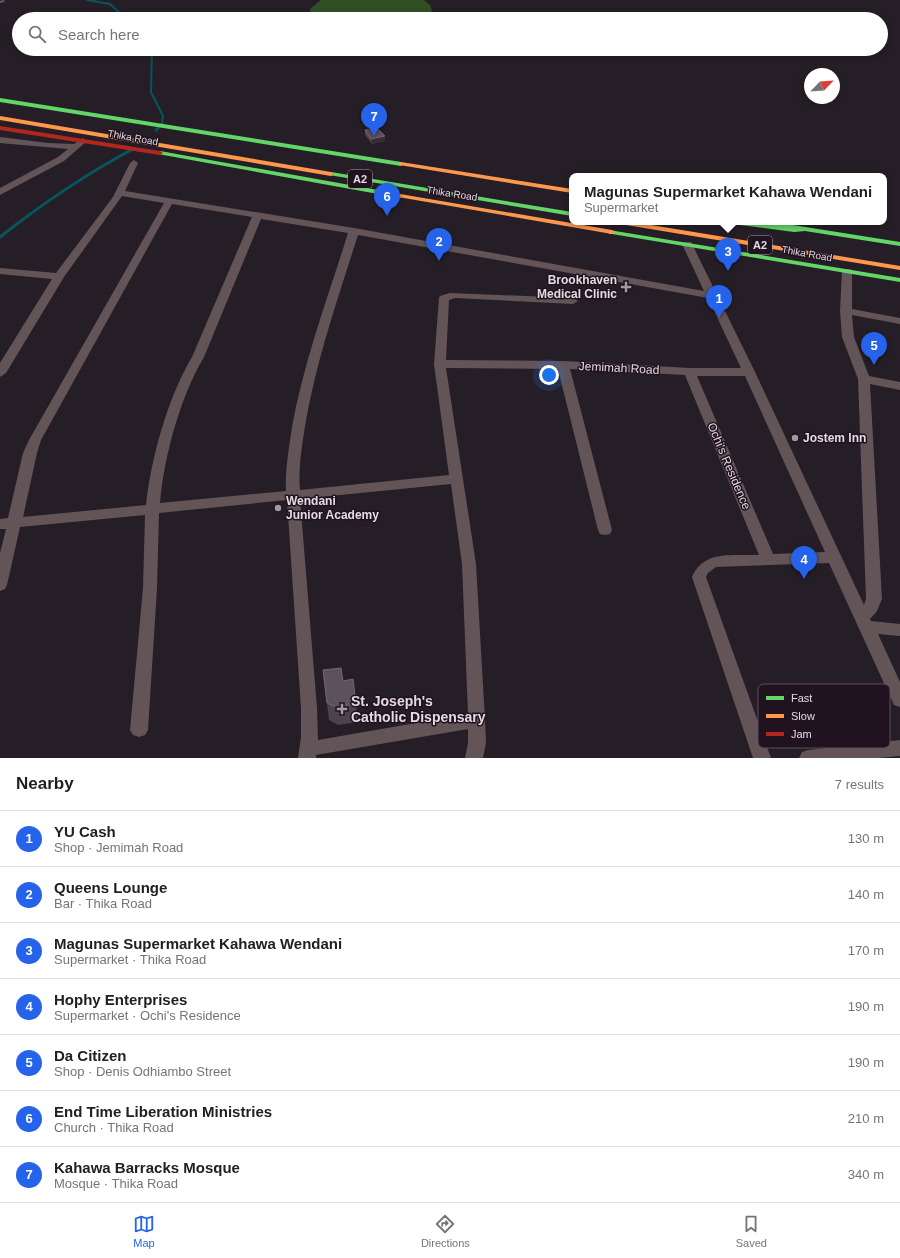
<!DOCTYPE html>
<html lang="en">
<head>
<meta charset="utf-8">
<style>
  body { margin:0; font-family:Arial,sans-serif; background:#f6f6f6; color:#202124 }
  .compass { position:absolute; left:804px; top:68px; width:36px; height:36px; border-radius:50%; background:#fff; box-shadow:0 2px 6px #0003; rotate:65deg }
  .you { position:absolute; left:549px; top:375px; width:14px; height:14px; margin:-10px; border:3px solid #fff; border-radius:50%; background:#1a73e8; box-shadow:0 0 0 6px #1a73e833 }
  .badge { display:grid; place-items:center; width:26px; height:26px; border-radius:50%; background:#2563eb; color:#fff; font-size:13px; font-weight:700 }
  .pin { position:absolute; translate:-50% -33px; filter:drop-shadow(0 1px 2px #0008) }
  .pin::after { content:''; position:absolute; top:21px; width:14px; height:12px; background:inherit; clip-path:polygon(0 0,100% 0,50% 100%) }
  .popup { position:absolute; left:569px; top:173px; width:318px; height:52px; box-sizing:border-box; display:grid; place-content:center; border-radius:8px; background:#fff; filter:drop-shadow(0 1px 3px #0005); font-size:13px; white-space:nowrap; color:#757577 }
  .popup b { font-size:15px; color:#202124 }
  .popup::after { content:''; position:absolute; left:50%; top:100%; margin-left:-8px; border:8px solid transparent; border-top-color:#fff }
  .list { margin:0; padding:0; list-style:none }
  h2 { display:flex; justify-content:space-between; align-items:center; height:52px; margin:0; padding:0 16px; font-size:17px }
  h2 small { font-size:13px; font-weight:400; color:#757577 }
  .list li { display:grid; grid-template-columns:26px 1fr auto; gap:12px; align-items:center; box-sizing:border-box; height:56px; padding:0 16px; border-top:1px solid #e0e0e0 }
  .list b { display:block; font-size:15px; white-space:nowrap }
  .list p { margin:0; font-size:13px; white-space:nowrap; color:#757577 }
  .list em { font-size:13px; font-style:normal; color:#757577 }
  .icon { flex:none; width:22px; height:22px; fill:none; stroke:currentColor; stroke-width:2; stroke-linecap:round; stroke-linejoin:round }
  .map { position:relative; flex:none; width:900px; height:758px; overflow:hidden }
  .search { position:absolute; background:#fff; box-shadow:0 2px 6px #0003; left:12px; right:12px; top:12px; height:44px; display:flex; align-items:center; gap:10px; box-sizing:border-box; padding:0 14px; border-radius:22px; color:#757577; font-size:15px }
  .sheet { height:444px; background:#fff }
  nav { display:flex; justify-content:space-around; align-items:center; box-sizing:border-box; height:56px; border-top:1px solid #e0e0e0; background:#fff; font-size:11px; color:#757577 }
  nav a { display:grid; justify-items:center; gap:2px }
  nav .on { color:#2563eb }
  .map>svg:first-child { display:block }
  .forest { fill:#304f24 }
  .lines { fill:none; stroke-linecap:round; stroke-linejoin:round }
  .stream-far1 { stroke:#07555d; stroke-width:2 }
  .stream { stroke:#07555d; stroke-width:3 }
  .street { fill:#635458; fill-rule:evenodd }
  .fast { fill:#63d668; fill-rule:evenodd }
  .slow { fill:#ff974d; fill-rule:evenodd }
  .jam { fill:#b3261e; fill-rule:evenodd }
  .rail { stroke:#675e62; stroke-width:2; stroke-dasharray:4.5 4.5; stroke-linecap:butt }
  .wall { fill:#4c414c }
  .shaded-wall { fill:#362c36 }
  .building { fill:#5d515d; stroke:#726672 }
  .poi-dot { fill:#a298a1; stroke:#20121f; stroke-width:1.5 }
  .labels { text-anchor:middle; stroke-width:3; stroke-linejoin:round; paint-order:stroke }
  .far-street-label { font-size:10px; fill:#e4dae3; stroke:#20121f }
  .shield { fill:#20121f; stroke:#a99ea8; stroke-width:1 }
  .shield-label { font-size:11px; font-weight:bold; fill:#e4dae3 }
  .poi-label { font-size:12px; font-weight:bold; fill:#e4dae3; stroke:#20121f; text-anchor:start }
  .street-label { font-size:12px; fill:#e4dae3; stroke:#20121f }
  .near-poi-label { font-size:14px; font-weight:bold; fill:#e4dae3; stroke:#20121f; text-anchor:start }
  .key { fill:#20121f; stroke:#5b4e5a; stroke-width:1 }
  .key-label { font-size:11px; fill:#e4dae3 }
</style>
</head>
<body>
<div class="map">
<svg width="900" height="758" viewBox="0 0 900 758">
  <rect width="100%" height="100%" fill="#261e26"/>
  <polygon class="forest" points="321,0 424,0 430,5 432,11 426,19 313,19 310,14 310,9"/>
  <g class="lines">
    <g class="stream-far1">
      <polyline points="87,0 110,4 126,19"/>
      <polyline points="152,49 151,92 163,116 162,125 159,127"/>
    </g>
    <g class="stream">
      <polyline points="156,130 160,126"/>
      <path d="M0,237c42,-33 86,-63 133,-88"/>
    </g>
    <g class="street">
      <polygon points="0,137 48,143 74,144 83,138 87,141 64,161 0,195 0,188 58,157 68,149 0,143"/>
      <path d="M134,160l4,3 -13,28 229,37 350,63 -22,-47 1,-2h8l64,130 109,233 2,-6 -8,-220 -16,-42 -2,-26 2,-40 1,-2h8l1,2v38l48,9v6l-48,-9 2,22 15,39 31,6v8l-30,-6 12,215 -5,12 -7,8 1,2 29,3v12l-22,-2 22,48v25l-6,-2 -65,-142 -113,4 -8,6 -2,4 65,181h-18l-61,-181c12,-28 41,-21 67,-22l-74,-180 -115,-6 42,161 -2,4 -5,1 -5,-1 -2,-4 -40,-161 -112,-1 30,196 9,156 1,23 -3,15h-18l3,-15v-14l-152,26v3h-18l3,-21v-29l-14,-208 -128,13 -2,75 -9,142 -3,5 -6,2 -6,-2 -3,-5 13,-142 2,-73 -125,12 -13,58 -2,4 -5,2v-38l6,-24h-6v-10l8,-1 15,-65 6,-13 135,-237 -42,-7 -58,81 -58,96 -6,4v-14l52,-84 -52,-5v-6l56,5 57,-76 17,-34zM172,204l80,13 -60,140c-24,40 -41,101 -46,148l-123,12 14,-64 4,-13zM261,219l87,14c-20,64 -44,128 -56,194 -3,21 -7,43 -6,64l-126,12c4,-46 20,-106 44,-146zM358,235l350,63 33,70h-51l-127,-7 -117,-1 3,-60 6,-2 118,6 5,-3 -5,-3 -123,-5 -10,3 -1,2 -5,66 15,111 -149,15c-2,-22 2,-43 5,-64 11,-65 33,-128 53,-191zM697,376h48l80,176 -52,2zM451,484l11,80 6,150 -150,26 -1,-32 -17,-209z"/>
      <polygon points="900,740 900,756 879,758 799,758 802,752 808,750"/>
    </g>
    <g class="fast">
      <polygon points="0,98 401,162 404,164 401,166 0,102"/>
      <polygon points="160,151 400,194 404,196 400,198 158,154 158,152"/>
      <polygon points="331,172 572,212 572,216 329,175 328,174"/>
      <polygon points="689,222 774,222 900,242 900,246 805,231 794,232 740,225 693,224"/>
      <polygon points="609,230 900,278 900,282 612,234 609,234"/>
    </g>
    <g class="slow">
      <polygon points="0,116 331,172 334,174 331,176 0,120"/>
      <polygon points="401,162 572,189 572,193 399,165 399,163"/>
      <polygon points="400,194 612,230 616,232 612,234 398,197 396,196"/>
      <polygon points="616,222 633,222 900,266 900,270 620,224"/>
    </g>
    <polygon class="jam" points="0,126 160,151 163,153 160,155 0,130"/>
    <polyline class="rail" points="0,2 7,0"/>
  </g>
  <g class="wall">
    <polygon points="365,130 385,141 372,144 365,135"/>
    <polygon points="323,670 343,681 356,704 358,722 338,725 329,720"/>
  </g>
  <polygon class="shaded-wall" points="385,136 385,141 372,144 371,139"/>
  <g class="building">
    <polygon points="377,128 385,136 371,139 365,130"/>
    <polygon points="341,668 343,681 353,679 356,704 336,707 327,703 323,670"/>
  </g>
  <g class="poi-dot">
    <path d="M624 281h4v4h4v4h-4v4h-4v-4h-4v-4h4z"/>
    <circle cx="795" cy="438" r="4"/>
    <circle cx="278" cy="508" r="4"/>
    <path d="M340 703h4v4h4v4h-4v4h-4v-4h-4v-4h4z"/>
  </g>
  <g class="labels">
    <g class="far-street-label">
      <text transform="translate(133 137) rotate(10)" y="4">Thika Road</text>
      <text transform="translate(452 193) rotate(9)" y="4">Thika Road</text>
      <text transform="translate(807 253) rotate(10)" y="4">Thika Road</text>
    </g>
    <g class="shield">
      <rect x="348" y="170" width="24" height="18" rx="3"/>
      <rect x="748" y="236" width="24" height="18" rx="3"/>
    </g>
    <g class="shield-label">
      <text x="360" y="183">A2</text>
      <text x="760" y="249">A2</text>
    </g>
    <g class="poi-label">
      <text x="617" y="284" text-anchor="end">Brookhaven<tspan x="617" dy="14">Medical Clinic</tspan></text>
      <text x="803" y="442">Jostem Inn</text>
      <text x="286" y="505">Wendani<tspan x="286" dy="14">Junior Academy</tspan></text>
    </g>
    <g class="street-label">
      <text transform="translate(619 368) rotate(3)" y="4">Jemimah Road</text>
      <text transform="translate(729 466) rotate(67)" y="4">Ochi's Residence</text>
    </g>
    <g class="near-poi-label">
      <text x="351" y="706">St. Joseph's<tspan x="351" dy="16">Catholic Dispensary</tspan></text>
    </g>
  </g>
  <rect x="758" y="684" width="132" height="64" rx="6" class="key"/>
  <rect x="766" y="696" width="18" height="4" fill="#63d668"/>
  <rect x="766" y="714" width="18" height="4" fill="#ff974d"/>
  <rect x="766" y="732" width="18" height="4" fill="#b3261e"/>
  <g class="key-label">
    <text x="791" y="702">Fast</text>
    <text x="791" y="720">Slow</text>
    <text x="791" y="738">Jam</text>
  </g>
</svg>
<svg class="compass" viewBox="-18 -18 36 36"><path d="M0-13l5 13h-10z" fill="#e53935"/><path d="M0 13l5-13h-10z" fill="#757577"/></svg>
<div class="you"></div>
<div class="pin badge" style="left:719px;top:318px">1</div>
<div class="pin badge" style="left:439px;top:261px">2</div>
<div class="pin badge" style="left:728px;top:271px">3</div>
<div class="popup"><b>Magunas Supermarket Kahawa Wendani</b>Supermarket</div>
<div class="pin badge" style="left:804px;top:579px">4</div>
<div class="pin badge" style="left:874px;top:365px">5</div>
<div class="pin badge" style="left:387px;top:216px">6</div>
<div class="pin badge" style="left:374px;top:136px">7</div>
<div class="search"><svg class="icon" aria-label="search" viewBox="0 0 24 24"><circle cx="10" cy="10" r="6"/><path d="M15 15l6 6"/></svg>Search here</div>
</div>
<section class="sheet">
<h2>Nearby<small>7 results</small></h2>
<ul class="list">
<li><span class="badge">1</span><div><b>YU Cash</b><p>Shop · Jemimah Road</p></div><em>130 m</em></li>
<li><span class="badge">2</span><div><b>Queens Lounge</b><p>Bar · Thika Road</p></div><em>140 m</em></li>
<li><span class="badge">3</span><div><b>Magunas Supermarket Kahawa Wendani</b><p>Supermarket · Thika Road</p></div><em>170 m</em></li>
<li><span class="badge">4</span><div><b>Hophy Enterprises</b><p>Supermarket · Ochi's Residence</p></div><em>190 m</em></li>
<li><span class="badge">5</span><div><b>Da Citizen</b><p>Shop · Denis Odhiambo Street</p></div><em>190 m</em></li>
<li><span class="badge">6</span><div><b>End Time Liberation Ministries</b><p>Church · Thika Road</p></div><em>210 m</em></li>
<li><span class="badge">7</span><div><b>Kahawa Barracks Mosque</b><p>Mosque · Thika Road</p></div><em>340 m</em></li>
</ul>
</section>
<nav>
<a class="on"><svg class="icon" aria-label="map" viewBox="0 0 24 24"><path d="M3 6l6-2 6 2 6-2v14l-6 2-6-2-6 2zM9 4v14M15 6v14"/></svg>Map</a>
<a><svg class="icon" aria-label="directions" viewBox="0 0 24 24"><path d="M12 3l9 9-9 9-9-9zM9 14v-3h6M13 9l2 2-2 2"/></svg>Directions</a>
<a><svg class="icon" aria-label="saved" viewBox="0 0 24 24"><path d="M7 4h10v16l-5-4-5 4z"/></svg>Saved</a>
</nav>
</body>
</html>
